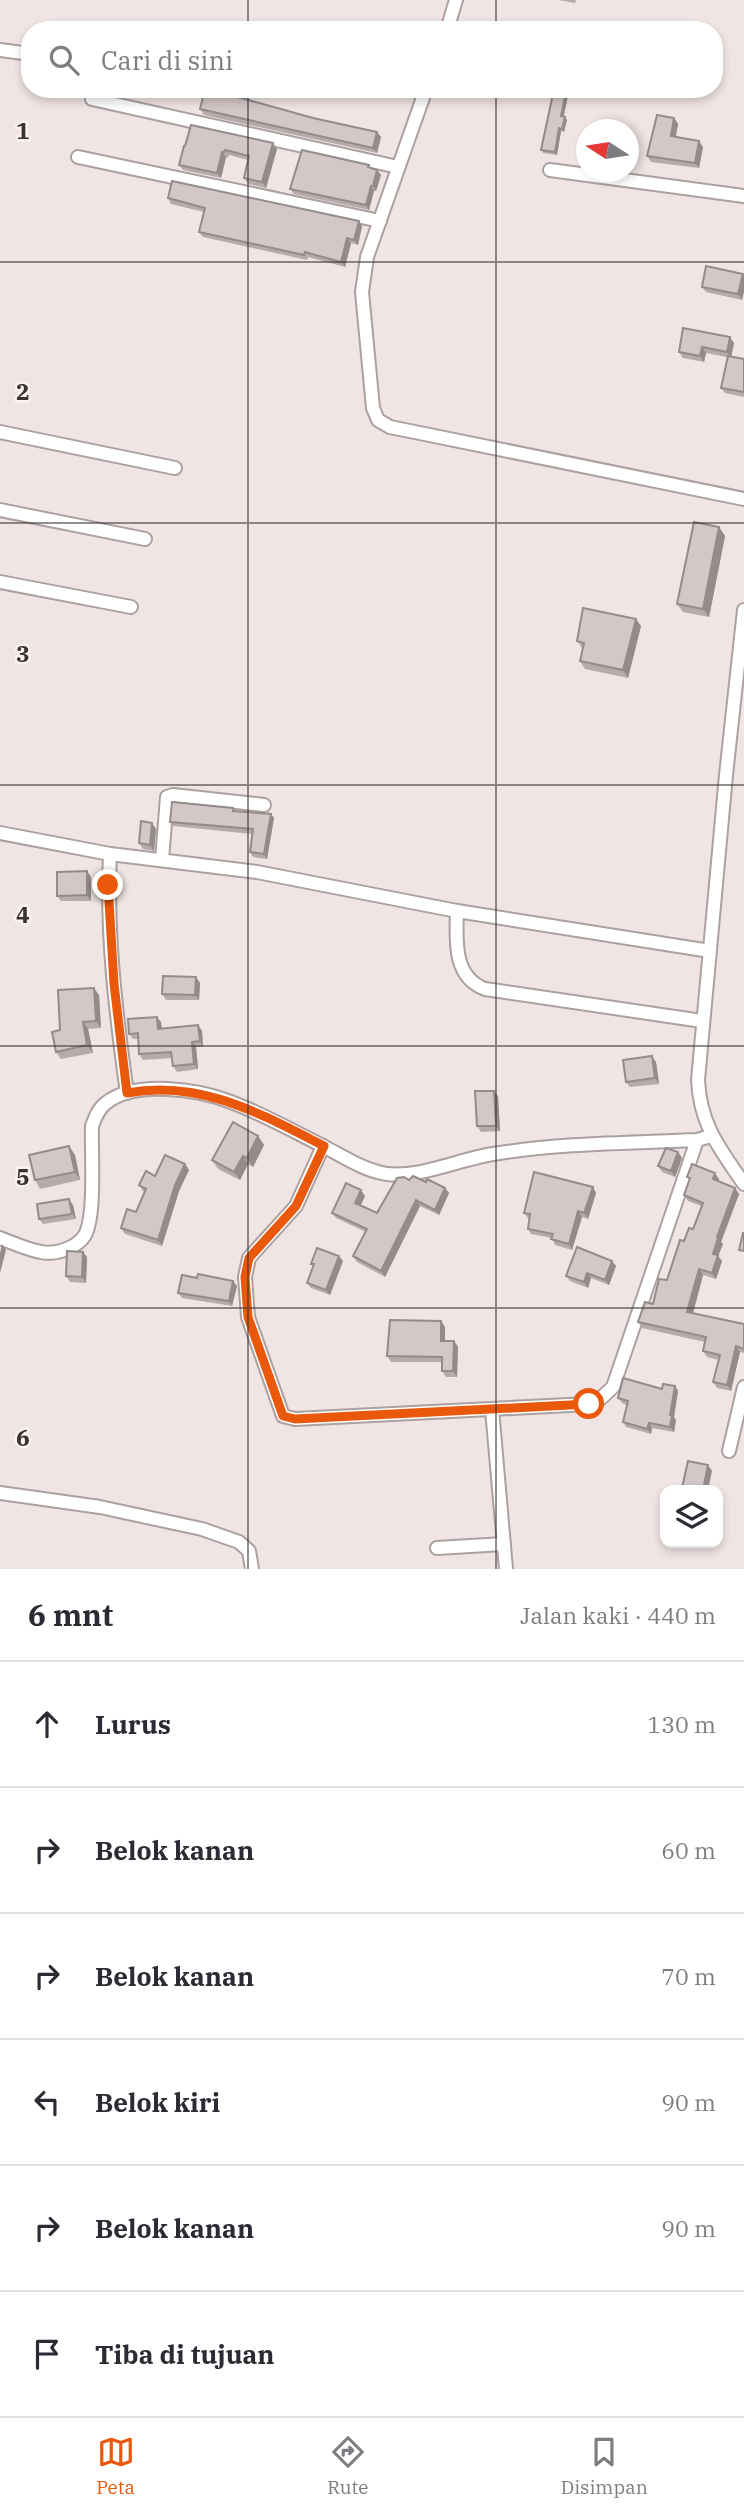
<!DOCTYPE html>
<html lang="id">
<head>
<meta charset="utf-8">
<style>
  body { margin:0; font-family:"IBM Plex Serif",serif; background:#f2f2f3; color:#2b2b33 }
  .controls { position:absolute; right:21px; bottom:21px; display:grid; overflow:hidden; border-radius:14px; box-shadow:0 4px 10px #0003 }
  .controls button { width:63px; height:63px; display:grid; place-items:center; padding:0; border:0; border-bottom:2px solid #e1e1e2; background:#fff; color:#2b2b33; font:35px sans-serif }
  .compass { position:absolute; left:576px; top:119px; width:63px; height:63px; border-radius:50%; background:#fff; box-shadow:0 4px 10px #0003; rotate:282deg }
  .stop { position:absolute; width:21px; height:21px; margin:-16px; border:5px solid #ea580c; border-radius:50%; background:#fff }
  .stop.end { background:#ea580c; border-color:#fff; box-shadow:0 2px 7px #0008 }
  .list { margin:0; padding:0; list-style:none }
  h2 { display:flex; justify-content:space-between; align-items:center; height:91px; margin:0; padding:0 28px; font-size:30px }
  h2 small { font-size:23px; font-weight:400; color:#7c7c81 }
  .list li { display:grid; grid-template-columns:46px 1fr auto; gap:21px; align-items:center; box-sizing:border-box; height:126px; padding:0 28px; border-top:2px solid #e1e1e2 }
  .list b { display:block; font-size:26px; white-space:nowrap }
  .list em { font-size:23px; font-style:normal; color:#7c7c81 }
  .icon { flex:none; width:38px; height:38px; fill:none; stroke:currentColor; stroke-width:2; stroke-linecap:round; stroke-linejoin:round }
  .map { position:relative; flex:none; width:744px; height:1569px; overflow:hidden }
  .search { position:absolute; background:#fff; box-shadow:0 4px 10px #0003; left:21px; right:21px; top:21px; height:77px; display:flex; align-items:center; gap:18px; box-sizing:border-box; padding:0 24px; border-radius:28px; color:#7c7c81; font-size:26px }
  .sheet { height:847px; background:#fff }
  nav { display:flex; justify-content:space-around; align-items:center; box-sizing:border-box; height:98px; border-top:2px solid #e1e1e2; background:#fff; font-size:19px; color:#7c7c81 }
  nav a { display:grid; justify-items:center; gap:4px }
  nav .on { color:#ea580c }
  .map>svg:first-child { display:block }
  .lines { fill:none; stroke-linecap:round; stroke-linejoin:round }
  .minor-casing { stroke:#aca0a0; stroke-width:16 }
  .minor { stroke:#fff; stroke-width:12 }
  .wall { fill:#b6abab }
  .shaded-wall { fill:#948b8b }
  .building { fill:#d4c7c7; stroke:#948b8b; stroke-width:2 }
  .route { stroke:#ea580c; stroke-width:9 }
  .grid { fill:none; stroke:#383333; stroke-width:2; stroke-opacity:0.55 }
  .grid-label { font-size:23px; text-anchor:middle; font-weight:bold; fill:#383333; stroke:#fff1f1; stroke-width:5; stroke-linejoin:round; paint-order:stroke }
</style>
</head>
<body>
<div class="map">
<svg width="744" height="1569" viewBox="0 0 744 1569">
  <rect width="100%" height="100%" fill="#f1e4e4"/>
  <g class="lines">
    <defs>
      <g id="minor">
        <polyline points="447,30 456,0"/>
        <polyline points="0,50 30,54"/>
        <polyline points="426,89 367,257 362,292 373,408 378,420 390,427 744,499"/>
        <polyline points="92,99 398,167"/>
        <polyline points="78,157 380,221"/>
        <polyline points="550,170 744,196"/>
        <polyline points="0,432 175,468"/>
        <polyline points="0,510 145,539"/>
        <polyline points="0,582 131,607"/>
        <path d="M744,610l-18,165 -28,305c2,45 22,69 46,104"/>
        <polyline points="0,833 110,854 257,872 457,911 710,951"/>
        <path d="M110,854c-4,79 6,160 17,239"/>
        <polyline points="162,860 167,797 173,795 264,805"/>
        <path d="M457,911c-1,30 -4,66 28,78l217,32"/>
        <path d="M697,1140c-68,3 -137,3 -204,14 -33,5 -73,24 -106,20 -22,-3 -43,-17 -64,-28l-27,60 -47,52 -4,19 3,40 35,99 12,3 294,-15 9,-3 15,-14 84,-247 14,-4"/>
        <path d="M0,1238c13,5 28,12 41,14 15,3 36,-4 44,-17 11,-21 6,-83 7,-109 3,-8 6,-17 14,-23 29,-23 92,-14 125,-1 32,12 62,29 92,44"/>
        <polyline points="492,1409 506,1569"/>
        <polyline points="729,1451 744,1387"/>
        <polyline points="0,1493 100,1507 202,1529 239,1542 249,1551 252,1569"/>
        <polyline points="437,1548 504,1544"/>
      </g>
    </defs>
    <use href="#minor" class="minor-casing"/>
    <use href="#minor" class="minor"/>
  </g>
  <g class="wall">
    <polygon points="558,0 576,0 575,3"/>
    <polygon points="568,95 564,117 567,120 564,132 561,131 557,155 543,153 541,150"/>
    <polygon points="200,109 377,132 381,137 377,153 204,115"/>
    <polygon points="674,118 678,124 675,137 703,147 699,168 651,162 647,156"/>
    <polygon points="273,143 277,149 266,188 248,184 244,178 248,160 229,155 228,158 226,157 221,178 183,170 179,165 184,146"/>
    <polygon points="371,168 377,170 381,175 376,191 374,191 369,210 294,194 290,189"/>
    <polygon points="168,198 362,226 358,245 351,243 345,267 308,257 307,260 203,237 199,232 204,212 171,204"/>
    <polygon points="743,274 742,300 706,292 702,287"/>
    <polygon points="683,328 734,343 731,356 744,359 744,397 725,393 721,388 727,357 706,353 704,362 683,358 679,352"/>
    <polygon points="719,527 725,536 709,617 683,612 677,604"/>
    <polygon points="641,626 628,678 585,669 580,661 583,649 577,641"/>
    <polygon points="233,808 236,811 271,814 274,818 267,859 253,857 250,852 252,834 173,826 170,822"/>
    <polygon points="156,829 154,851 143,849 139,843"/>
    <polygon points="87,871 91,877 91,901 61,901 57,896"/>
    <polygon points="196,977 200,983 199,1000 166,1000 162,994"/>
    <polygon points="99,995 101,1028 88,1029 93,1053 61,1059 56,1052 60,1030"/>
    <polygon points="161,1022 162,1028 198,1025 202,1031 203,1047 196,1047 198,1069 177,1072 173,1066 172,1058 143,1060 139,1054 138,1039 133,1039 129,1034"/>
    <polygon points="656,1062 659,1084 630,1087 626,1082"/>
    <polygon points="498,1096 500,1131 481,1132 477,1126"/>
    <polygon points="258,1136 264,1145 253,1167 248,1164 240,1180 218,1169 212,1160"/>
    <polygon points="678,1152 682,1158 675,1177 662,1172 658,1166"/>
    <polygon points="75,1155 80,1180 40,1189 35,1180"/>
    <polygon points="185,1164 189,1170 179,1191 162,1246 125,1234 121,1228 136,1212 145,1192 143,1191 139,1185 155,1176"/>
    <polygon points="687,1177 719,1179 718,1181 735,1188 739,1194 721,1242 723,1244 718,1256 722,1261 716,1279 703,1275 693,1313 744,1324 744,1353 740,1352 731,1391 717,1388 713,1382 719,1360 707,1357 703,1351 705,1342 642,1328 638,1322 653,1304 667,1280 684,1241 693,1229 701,1206 688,1201 684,1195 690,1180"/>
    <polygon points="409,1180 426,1182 445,1188 449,1193 439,1215 420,1206 385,1277 357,1262 353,1256 366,1232 336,1218 332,1213 365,1196 361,1205 377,1213"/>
    <polygon points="596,1193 588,1219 582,1217 572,1250 555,1245 552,1238 531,1234 528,1229 530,1218 528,1218 524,1213"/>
    <polygon points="73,1205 76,1219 43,1224 39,1219"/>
    <polygon points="87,1257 86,1283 70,1282 66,1276"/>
    <polygon points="343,1261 330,1295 311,1288 307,1283 313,1266 311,1264"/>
    <polygon points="612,1261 616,1266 609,1285 591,1278 588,1288 570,1281 566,1276"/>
    <polygon points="237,1286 232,1306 182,1298 178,1293"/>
    <polygon points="441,1321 445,1327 445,1341 454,1341 458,1347 457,1377 446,1377 442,1371 442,1362 391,1362 387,1356"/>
    <polygon points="675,1386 678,1391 674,1417 676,1420 674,1432 652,1428 651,1434 626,1427 623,1422 627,1405 622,1403 618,1398"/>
  </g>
  <g class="shaded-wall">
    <polygon points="566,92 568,95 563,119 561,116"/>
    <polygon points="565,117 567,120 564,132 562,129"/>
    <polygon points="674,118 678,124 675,142 671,136"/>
    <polygon points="559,128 561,131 557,155 555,152"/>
    <polygon points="377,132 381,137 377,153 373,148"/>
    <polygon points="699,141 703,147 699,168 695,163"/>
    <polygon points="273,143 277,149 266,188 262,182"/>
    <polygon points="222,152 226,157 221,178 217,173"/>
    <polygon points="377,170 381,175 376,191 373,186"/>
    <polygon points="371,186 374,191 369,210 366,205"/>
    <polygon points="359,221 362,226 358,245 354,240"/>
    <polygon points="347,238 351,243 345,267 341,262"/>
    <polygon points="743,274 744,276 744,292 742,300 738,294"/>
    <polygon points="730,337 734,343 731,358 727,352"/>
    <polygon points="702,347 706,353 704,362 700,356"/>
    <polygon points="719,527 725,536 709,617 703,609"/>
    <polygon points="636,619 641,626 628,678 623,670"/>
    <polygon points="271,814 274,818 267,859 264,854"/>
    <polygon points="152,823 156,829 154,851 150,845"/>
    <polygon points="87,871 91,877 91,901 87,895"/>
    <polygon points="196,977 200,983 199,1000 195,995"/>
    <polygon points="94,988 99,995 101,1028 96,1021"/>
    <polygon points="157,1017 161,1022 162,1034 158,1029"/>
    <polygon points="83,1022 88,1029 93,1053 87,1045"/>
    <polygon points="198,1025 202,1031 203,1047 200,1041"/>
    <polygon points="192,1042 196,1047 198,1069 194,1064"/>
    <polygon points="652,1056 656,1062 659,1084 655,1078"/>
    <polygon points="494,1091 498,1096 500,1131 496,1126"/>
    <polygon points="258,1136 264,1145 253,1167 247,1158"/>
    <polygon points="69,1146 75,1155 80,1180 75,1172"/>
    <polygon points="678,1152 682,1158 675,1177 671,1171"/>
    <polygon points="243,1156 248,1164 240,1180 234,1172"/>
    <polygon points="185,1164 189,1170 179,1191 162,1246 158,1240 175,1185"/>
    <polygon points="715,1173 719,1179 717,1185 713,1179"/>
    <polygon points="593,1187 596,1193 588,1219 584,1213"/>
    <polygon points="445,1188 449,1193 439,1215 435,1210"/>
    <polygon points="735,1188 739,1194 721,1242 723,1244 718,1256 722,1261 716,1279 712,1273 713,1254 717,1237"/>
    <polygon points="361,1190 365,1196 359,1208 355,1203"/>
    <polygon points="69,1199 73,1205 76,1219 72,1214"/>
    <polygon points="416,1200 420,1206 385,1277 381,1271"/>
    <polygon points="578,1211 582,1217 572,1250 569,1244"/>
    <polygon points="2,1244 6,1250 0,1273 0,1253"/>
    <polygon points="83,1252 87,1257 86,1283 82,1277"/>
    <polygon points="339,1256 343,1261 330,1295 326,1290"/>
    <polygon points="612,1261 616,1266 609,1285 605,1280"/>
    <polygon points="699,1269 703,1275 692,1317 687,1312"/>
    <polygon points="587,1273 591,1278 588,1288 584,1282"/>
    <polygon points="233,1281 237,1286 232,1306 229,1301"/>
    <polygon points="441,1321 445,1327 445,1347 441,1341"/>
    <polygon points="454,1341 458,1347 457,1377 453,1371"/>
    <polygon points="736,1346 740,1352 731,1391 727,1385"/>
    <polygon points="675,1386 678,1391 674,1417 676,1420 674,1432 670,1427 670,1415"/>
    <polygon points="649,1423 652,1428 651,1434 647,1429"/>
    <polygon points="708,1465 712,1471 708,1490 703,1490"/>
  </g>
  <g class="building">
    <polygon points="205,89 209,89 313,118 377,132 373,148 200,109"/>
    <polygon points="554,89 566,92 561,116 565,117 562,129 559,128 555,152 541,150"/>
    <polygon points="657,115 674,118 671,136 699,141 695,163 647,156"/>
    <polygon points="191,125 273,143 262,182 244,178 249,156 225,150 224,152 222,152 217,173 179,165 184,146 185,146"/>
    <polygon points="302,150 369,165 368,167 377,170 373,186 371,186 366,205 290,189"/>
    <polygon points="172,181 359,221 354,240 347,238 341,262 305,252 304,255 199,232 205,208 168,198"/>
    <polygon points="706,266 743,274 738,294 702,287"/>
    <polygon points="683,328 730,337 727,352 702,347 700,356 679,352"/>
    <polygon points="728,356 744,359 744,392 721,388"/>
    <polygon points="694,522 719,527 703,609 677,604"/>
    <polygon points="583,608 636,619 623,670 580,661 584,643 577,641"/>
    <polygon points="172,802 233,808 233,811 271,814 264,854 250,852 253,829 170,822"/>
    <polygon points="141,821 152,823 150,845 139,843"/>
    <polygon points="87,871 87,895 57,896 57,872"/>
    <polygon points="163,976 196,977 195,995 162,994"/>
    <polygon points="94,988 96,1021 83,1022 87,1045 56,1052 52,1032 60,1030 58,990"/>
    <polygon points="157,1017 158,1029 198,1025 200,1041 192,1042 194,1064 173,1066 171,1052 139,1054 138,1033 129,1034 128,1019"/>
    <polygon points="652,1056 655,1078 626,1082 623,1060"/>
    <polygon points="475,1091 494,1091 496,1126 477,1126"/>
    <polygon points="233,1122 258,1136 247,1158 243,1156 234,1172 212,1160"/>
    <polygon points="69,1146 75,1172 35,1180 29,1155"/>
    <polygon points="666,1148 678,1152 671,1171 658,1166"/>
    <polygon points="165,1155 185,1164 175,1185 158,1240 121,1228 127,1209 136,1212 146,1189 139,1185 146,1171 155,1176"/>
    <polygon points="692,1164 715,1173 713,1179 735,1188 717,1237 718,1238 713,1254 718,1255 712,1273 699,1269 687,1312 744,1324 744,1349 736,1346 727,1385 713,1382 720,1355 703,1351 706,1337 638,1322 645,1302 653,1304 659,1279 667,1280 680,1240 684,1241 689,1228 693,1229 703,1203 684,1195 690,1178 687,1177"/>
    <polygon points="534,1172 593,1187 584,1213 578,1211 569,1244 551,1239 553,1234 528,1229 530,1214 524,1213"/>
    <polygon points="413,1176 426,1182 427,1179 445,1188 435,1210 416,1200 381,1271 353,1256 367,1229 332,1213 346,1183 361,1190 355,1203 377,1213 397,1178 404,1177 409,1180"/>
    <polygon points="69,1199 72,1214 39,1219 37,1204"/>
    <polygon points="743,1233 744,1233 744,1251 739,1250"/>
    <polygon points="577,1247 612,1261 605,1280 587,1273 584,1282 566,1276"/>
    <polygon points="317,1248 339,1256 326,1290 307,1283 314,1264 311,1264"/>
    <polygon points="67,1251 83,1252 82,1277 66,1276"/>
    <polygon points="198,1274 233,1281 229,1301 178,1293 182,1275 197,1278"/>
    <polygon points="390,1320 441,1321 441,1341 454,1341 453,1371 442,1371 442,1357 387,1356"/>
    <polygon points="623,1378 662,1389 663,1384 675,1386 670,1415 672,1415 670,1427 649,1423 647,1429 623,1422 628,1401 618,1398"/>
    <polygon points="688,1461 708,1465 703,1490 695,1490 682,1488"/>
  </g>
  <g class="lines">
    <path class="route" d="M108,885l6,99 13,109c73,-14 134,21 197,53l-28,60 -47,52 -4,19 3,40 35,99 12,3 294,-15"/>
  </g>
  <path class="grid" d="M248,0v30M496,0v30M248,89v1480M496,89v1480M0,262h744M0,523h744M0,785h744M0,1046h744M0,1308h744"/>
  <g class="grid-label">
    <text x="23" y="139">1</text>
    <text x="23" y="400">2</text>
    <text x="23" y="662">3</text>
    <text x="23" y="923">4</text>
    <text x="23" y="1185">5</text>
    <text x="23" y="1446">6</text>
  </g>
</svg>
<div class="controls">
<button><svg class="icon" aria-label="layers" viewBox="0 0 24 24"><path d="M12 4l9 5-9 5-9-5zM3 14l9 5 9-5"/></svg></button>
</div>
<svg class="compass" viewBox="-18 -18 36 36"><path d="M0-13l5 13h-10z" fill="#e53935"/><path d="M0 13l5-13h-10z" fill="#7c7c81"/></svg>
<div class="stop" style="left:589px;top:1404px"></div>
<div class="stop end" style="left:108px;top:885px"></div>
<div class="search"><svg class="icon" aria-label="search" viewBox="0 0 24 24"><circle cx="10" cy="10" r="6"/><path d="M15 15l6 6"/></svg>Cari di sini</div>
</div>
<section class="sheet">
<h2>6 mnt<small>Jalan kaki · 440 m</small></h2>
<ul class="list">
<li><svg class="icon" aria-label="ahead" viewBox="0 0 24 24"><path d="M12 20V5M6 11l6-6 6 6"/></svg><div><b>Lurus</b></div><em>130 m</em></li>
<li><svg class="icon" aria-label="right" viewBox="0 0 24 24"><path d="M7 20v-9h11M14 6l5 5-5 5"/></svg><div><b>Belok kanan</b></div><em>60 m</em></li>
<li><svg class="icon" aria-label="right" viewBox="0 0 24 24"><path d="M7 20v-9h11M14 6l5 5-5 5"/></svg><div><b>Belok kanan</b></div><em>70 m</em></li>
<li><svg class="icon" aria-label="left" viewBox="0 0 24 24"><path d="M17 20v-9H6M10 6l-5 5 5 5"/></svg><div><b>Belok kiri</b></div><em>90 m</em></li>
<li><svg class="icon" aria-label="right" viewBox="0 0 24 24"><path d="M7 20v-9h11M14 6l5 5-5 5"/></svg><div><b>Belok kanan</b></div><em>90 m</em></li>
<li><svg class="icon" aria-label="arrive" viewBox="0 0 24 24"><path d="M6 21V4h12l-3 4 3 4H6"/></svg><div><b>Tiba di tujuan</b></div></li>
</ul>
</section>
<nav>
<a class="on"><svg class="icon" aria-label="map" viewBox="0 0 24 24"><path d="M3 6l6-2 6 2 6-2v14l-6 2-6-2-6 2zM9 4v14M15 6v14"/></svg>Peta</a>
<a><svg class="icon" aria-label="directions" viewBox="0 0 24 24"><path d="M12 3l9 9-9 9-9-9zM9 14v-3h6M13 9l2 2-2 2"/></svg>Rute</a>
<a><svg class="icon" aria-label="saved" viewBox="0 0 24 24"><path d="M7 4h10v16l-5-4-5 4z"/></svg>Disimpan</a>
</nav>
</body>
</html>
